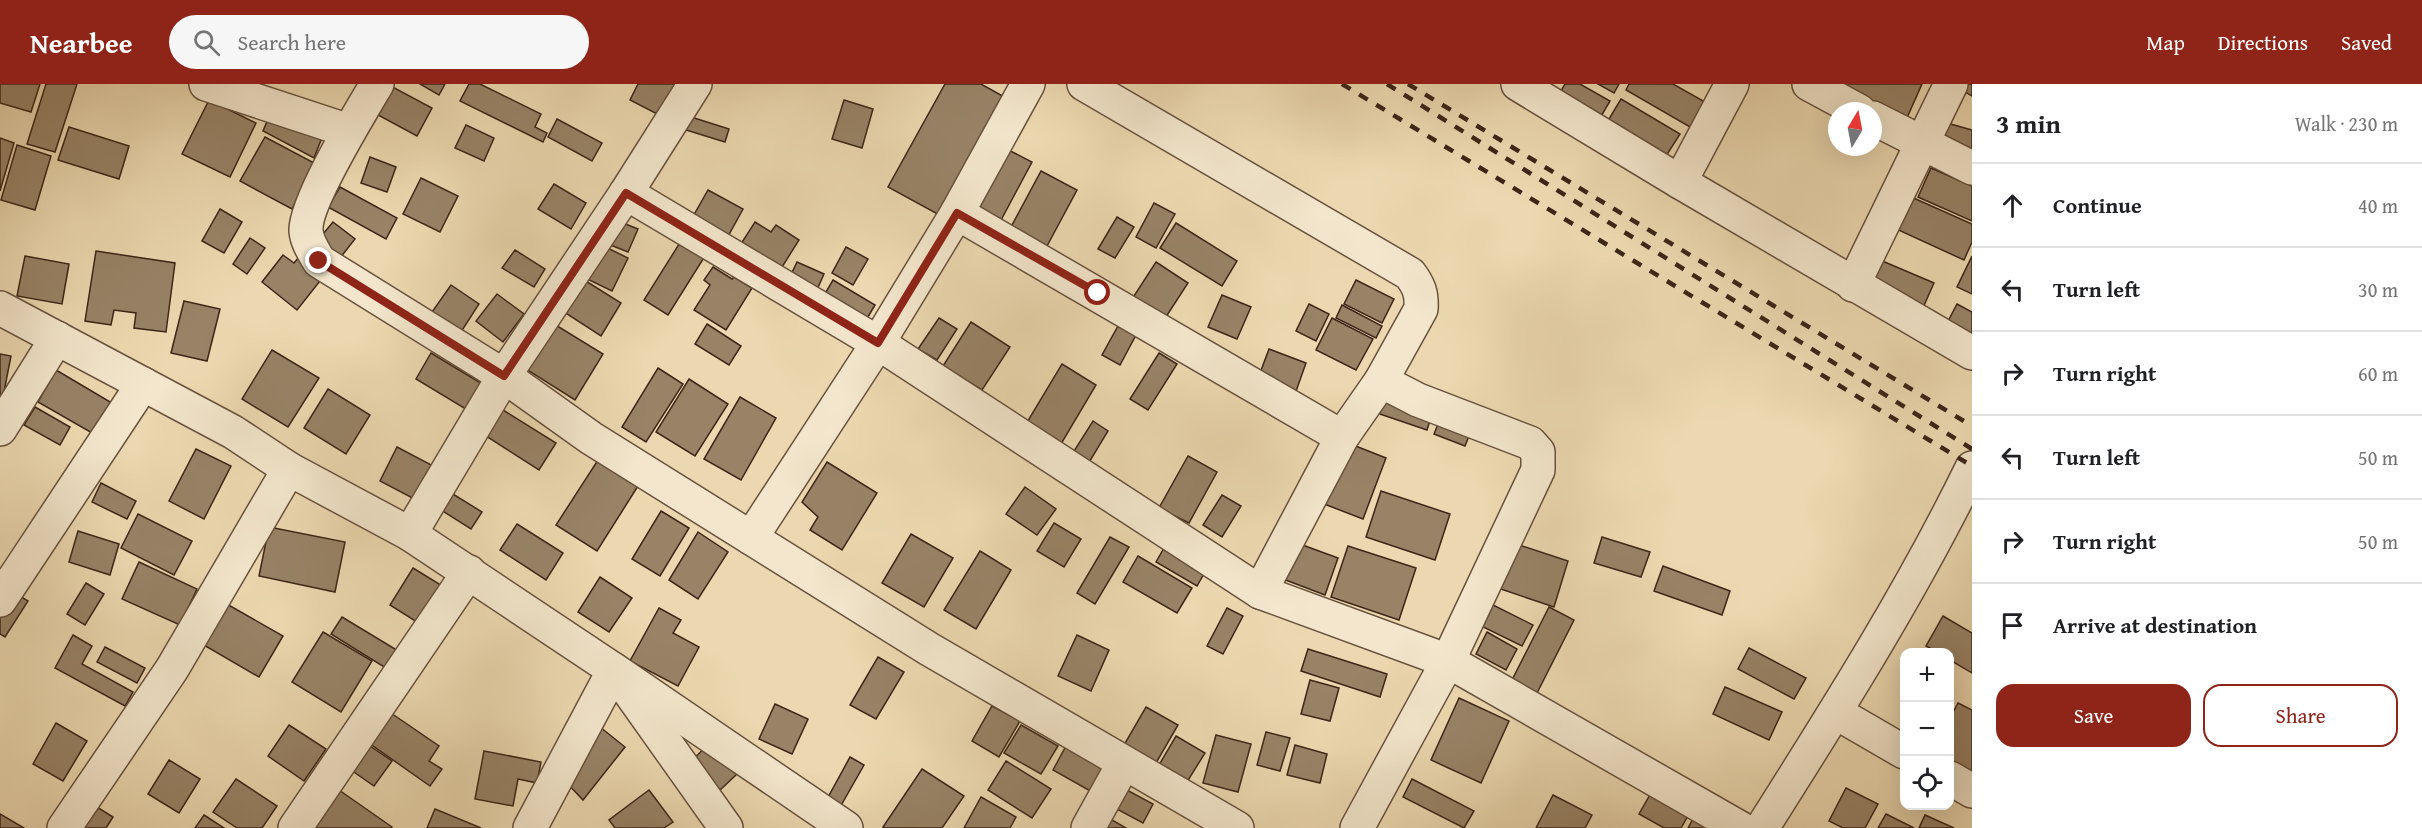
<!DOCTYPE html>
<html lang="en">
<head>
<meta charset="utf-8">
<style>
  body { margin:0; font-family:"Gentium Book Plus",serif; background:#f6f6f6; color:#202124 }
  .controls { position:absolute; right:18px; bottom:18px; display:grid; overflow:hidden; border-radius:12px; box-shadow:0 6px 24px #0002 }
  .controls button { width:54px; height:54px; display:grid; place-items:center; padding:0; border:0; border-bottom:2px solid #e0e0e0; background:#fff; color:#202124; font:30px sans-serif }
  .compass { position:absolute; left:1828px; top:18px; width:54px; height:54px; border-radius:50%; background:#fff; box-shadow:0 6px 24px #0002; rotate:10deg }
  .stop { position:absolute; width:18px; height:18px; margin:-14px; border:4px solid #8f2418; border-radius:50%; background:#fff }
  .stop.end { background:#8f2418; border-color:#fff; box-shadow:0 2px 6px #0008 }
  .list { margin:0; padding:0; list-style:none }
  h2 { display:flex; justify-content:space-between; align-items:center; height:78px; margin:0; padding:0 24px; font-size:26px }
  h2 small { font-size:20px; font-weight:400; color:#757577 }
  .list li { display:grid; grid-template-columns:39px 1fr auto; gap:18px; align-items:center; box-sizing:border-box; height:84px; padding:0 24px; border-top:2px solid #e0e0e0 }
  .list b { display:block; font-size:22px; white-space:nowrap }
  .list em { font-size:20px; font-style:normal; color:#757577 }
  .actions { display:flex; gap:12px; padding:18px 24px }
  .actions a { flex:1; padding:14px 0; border:2px solid #8f2418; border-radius:18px; text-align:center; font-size:21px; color:#8f2418 }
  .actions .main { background:#8f2418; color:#fff }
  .icon { flex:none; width:33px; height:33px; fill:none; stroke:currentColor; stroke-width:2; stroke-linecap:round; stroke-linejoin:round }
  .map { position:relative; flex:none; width:1972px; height:744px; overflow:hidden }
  header { display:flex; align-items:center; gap:36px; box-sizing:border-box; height:84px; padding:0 30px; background:#8f2418; color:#fff }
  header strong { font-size:28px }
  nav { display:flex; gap:33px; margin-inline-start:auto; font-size:21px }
  .search { width:420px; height:54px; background:#f6f6f6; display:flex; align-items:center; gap:15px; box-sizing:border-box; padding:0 21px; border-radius:33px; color:#757577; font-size:22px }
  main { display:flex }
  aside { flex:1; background:#fff }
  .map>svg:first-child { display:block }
  .building { fill:#988367; stroke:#3c2618; stroke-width:1.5 }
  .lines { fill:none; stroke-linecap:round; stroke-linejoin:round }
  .minor-casing { stroke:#68523e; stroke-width:36 }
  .minor { stroke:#f3e6cc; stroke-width:33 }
  .rail { stroke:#3c2618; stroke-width:4.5; stroke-dasharray:10 10; stroke-linecap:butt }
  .route { stroke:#8f2418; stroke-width:8 }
</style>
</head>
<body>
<header>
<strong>Nearbee</strong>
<div class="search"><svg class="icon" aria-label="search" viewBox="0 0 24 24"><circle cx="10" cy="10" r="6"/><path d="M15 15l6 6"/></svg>Search here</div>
<nav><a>Map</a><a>Directions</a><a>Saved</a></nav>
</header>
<main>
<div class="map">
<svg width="1972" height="744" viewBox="0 0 1972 744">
  <rect width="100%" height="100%" fill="#ecd8b0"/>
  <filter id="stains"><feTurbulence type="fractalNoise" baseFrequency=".00333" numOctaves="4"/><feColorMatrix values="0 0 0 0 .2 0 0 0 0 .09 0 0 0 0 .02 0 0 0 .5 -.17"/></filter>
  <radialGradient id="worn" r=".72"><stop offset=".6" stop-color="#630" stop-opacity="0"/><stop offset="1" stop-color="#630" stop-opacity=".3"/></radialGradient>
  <g class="building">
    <polygon points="0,0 40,0 31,28 0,19"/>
    <polygon points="46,0 77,0 55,68 27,60"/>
    <polygon points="387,0 432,24 417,52 367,25"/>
    <polygon points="420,0 445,0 439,11"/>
    <polygon points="469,0 480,0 541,30 535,43 547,49 543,58 460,17"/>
    <polygon points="638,0 678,0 661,32 630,16"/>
    <polygon points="945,0 981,0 1008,15 943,133 888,103"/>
    <polygon points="1565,0 1580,0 1610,17 1596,41 1555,17"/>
    <polygon points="1598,0 1619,0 1614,9"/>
    <polygon points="1629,0 1673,0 1705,18 1690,43 1626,6"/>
    <polygon points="1826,0 1922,0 1906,36"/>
    <polygon points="1966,0 1972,0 1972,12 1963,7"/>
    <polygon points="1621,15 1680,50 1661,80 1603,45"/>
    <polygon points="209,16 256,39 230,93 182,70"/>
    <polygon points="844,16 873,25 862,64 832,55"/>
    <polygon points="271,28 325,46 314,74 263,47"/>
    <polygon points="688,32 729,45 725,58 683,45"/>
    <polygon points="557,35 602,59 592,77 548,53"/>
    <polygon points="1947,39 1972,46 1972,66 1942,58"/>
    <polygon points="466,41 494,54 484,77 455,64"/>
    <polygon points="69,43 129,62 119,95 58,76"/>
    <polygon points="265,53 316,80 292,125 240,97"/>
    <polygon points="0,54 14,59 0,107"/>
    <polygon points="997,60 1032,78 1000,138 965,119"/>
    <polygon points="17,61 51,72 35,126 1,116"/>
    <polygon points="370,73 396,83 387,108 361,99"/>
    <polygon points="1931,84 1972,102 1972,137 1918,113"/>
    <polygon points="1041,87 1077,106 1047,162 1011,143"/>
    <polygon points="421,94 458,112 440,148 403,130"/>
    <polygon points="554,100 586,119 571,145 538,125"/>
    <polygon points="340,103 397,134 386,155 328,123"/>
    <polygon points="708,106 743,125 726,156 691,136"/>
    <polygon points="1909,112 1972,140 1972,158 1964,176 1894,144"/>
    <polygon points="1154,119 1175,130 1156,164 1136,153"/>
    <polygon points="220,125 242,138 224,169 202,157"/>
    <polygon points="1117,133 1134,143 1115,174 1098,165"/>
    <polygon points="613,135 638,145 628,168 603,158"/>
    <polygon points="333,138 355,155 340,174 318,156"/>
    <polygon points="755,138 771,148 776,141 799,156 777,191 737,166"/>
    <polygon points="1176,139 1237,177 1222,202 1160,164"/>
    <polygon points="250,154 265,164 247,190 233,180"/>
    <polygon points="681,157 705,172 668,231 644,216"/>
    <polygon points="597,159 628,174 612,207 581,192"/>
    <polygon points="846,163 868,175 853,201 832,189"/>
    <polygon points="515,166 545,185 534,203 502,184"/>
    <polygon points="96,167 175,179 166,248 134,244 136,229 114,226 111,241 85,237"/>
    <polygon points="283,171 294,179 299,173 324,192 297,226 262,198"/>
    <polygon points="25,172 69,180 62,220 17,212"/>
    <polygon points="1972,172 1972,210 1957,203"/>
    <polygon points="1880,176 1934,199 1922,226 1868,202"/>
    <polygon points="797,178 824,190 816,208 789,195"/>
    <polygon points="1156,178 1188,199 1164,236 1132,215"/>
    <polygon points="713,183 732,195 734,193 752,204 726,246 694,226 710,201 704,196"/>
    <polygon points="581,194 621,219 601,252 561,226"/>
    <polygon points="833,196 875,221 865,238 823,213"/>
    <polygon points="1356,196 1394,215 1382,239 1344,220"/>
    <polygon points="451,201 479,220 461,248 432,228"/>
    <polygon points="497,210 524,230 503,258 476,237"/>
    <polygon points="1222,211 1251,223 1237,255 1208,243"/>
    <polygon points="184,217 220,225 207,277 171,269"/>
    <polygon points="1309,220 1329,230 1316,257 1296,247"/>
    <polygon points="1957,220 1972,228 1972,260 1944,245"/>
    <polygon points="1342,221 1382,242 1376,254 1336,234"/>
    <polygon points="939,234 957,245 937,276 918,265"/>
    <polygon points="1332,234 1373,255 1356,286 1316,266"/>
    <polygon points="971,238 1010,263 982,306 943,282"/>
    <polygon points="554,240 603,270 575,316 526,285"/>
    <polygon points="707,240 741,262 729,281 695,260"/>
    <polygon points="1118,242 1136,251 1120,281 1102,271"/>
    <polygon points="1269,265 1306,279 1295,310 1257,297"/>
    <polygon points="272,266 319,294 288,343 242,315"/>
    <polygon points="431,269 489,304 474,330 416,295"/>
    <polygon points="1159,269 1177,280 1148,326 1130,315"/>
    <polygon points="0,270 11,272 1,323 0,323"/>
    <polygon points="1062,280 1096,301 1061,360 1026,340"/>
    <polygon points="658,284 683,300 646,358 622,343"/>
    <polygon points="56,286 117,322 99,353 38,318"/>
    <polygon points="689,295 728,320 695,372 656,348"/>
    <polygon points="328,305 370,331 346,370 304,344"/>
    <polygon points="1381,309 1433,327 1427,346 1374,328"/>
    <polygon points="740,313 776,334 741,396 704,375"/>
    <polygon points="35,323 70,343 60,361 24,341"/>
    <polygon points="503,326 556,359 539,386 486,352"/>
    <polygon points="1442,330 1473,342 1465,362 1434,350"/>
    <polygon points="1093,337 1108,347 1085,385 1069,375"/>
    <polygon points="1343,357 1386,374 1363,435 1319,418"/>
    <polygon points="397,363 437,384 420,418 380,397"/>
    <polygon points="196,365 231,382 204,435 169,417"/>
    <polygon points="1188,372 1217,388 1189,439 1159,424"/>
    <polygon points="598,376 638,402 597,467 556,441"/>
    <polygon points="827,378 877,409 842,466 810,446 818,433 802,418"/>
    <polygon points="101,399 136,417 127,435 92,418"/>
    <polygon points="1025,403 1056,425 1037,451 1006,430"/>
    <polygon points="448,407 482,428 471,445 438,424"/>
    <polygon points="1381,407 1450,430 1435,476 1366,453"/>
    <polygon points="1222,411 1241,422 1222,453 1203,441"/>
    <polygon points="661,427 689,444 660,492 632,475"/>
    <polygon points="138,430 192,457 174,491 121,464"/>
    <polygon points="1054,439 1081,455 1064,483 1037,467"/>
    <polygon points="517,440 563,469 546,496 500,466"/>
    <polygon points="269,443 345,458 335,508 259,492"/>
    <polygon points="78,447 119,460 110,491 69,478"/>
    <polygon points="698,448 728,468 698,515 669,496"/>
    <polygon points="911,450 953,474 924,523 882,499"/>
    <polygon points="1110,453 1129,463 1095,520 1077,509"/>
    <polygon points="1602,453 1650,468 1641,493 1594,479"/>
    <polygon points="1507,457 1568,477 1554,523 1492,502"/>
    <polygon points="1297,459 1338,474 1325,511 1283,495"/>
    <polygon points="1348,462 1416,484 1399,536 1331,513"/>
    <polygon points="1164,464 1205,488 1197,502 1156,478"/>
    <polygon points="980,467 1011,486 976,545 944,526"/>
    <polygon points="1138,472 1192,504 1177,529 1123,498"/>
    <polygon points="139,478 197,505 180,541 122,515"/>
    <polygon points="1663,482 1730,507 1722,531 1654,507"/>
    <polygon points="413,484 444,503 420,540 390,521"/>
    <polygon points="600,493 632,514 609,548 578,528"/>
    <polygon points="86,499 104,510 85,541 67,530"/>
    <polygon points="10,506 28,517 5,553 0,550 0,522"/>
    <polygon points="1485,517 1533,541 1522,562 1475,539"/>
    <polygon points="225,519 283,552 259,593 202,560"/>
    <polygon points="1549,523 1574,536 1537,609 1512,596"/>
    <polygon points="659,524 681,536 673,549 699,563 678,602 630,577"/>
    <polygon points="1227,524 1243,532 1223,570 1207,562"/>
    <polygon points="1943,532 1972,549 1972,589 1950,576 1950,568 1937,568 1926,562"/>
    <polygon points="342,533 400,568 389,586 331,550"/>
    <polygon points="323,548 372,577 341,628 292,598"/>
    <polygon points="1487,548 1517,565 1506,586 1476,570"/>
    <polygon points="73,551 92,562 82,580 133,608 125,622 55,584"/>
    <polygon points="1077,551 1109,566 1091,607 1058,592"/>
    <polygon points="105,563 145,584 137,599 97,578"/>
    <polygon points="1749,564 1806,594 1794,615 1738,585"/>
    <polygon points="1308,565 1387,590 1380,613 1301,587"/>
    <polygon points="878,573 904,588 876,635 850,621"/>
    <polygon points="1310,596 1339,604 1330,637 1301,630"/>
    <polygon points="1725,603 1782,628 1769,656 1713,630"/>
    <polygon points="1459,614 1509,637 1481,699 1431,676"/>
    <polygon points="1958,619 1972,626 1972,690 1950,678 1950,634"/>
    <polygon points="775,620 808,635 792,670 759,655"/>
    <polygon points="992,622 1020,637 999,673 972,657"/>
    <polygon points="1146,623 1178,641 1156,679 1124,661"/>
    <polygon points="388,627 439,662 429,677 442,685 430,702 366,657"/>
    <polygon points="56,639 87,657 63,697 33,680"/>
    <polygon points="289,641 326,665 304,697 268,672"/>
    <polygon points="1021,641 1058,662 1041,690 1004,669"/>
    <polygon points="600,643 625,663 583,716 565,697"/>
    <polygon points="1266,648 1290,654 1280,687 1257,681"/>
    <polygon points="1216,651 1251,660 1238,708 1203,699"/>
    <polygon points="1176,652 1205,669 1187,698 1159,681"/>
    <polygon points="358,654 392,677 374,702 341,679"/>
    <polygon points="709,660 738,689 718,708 690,678"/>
    <polygon points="1295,661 1327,670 1320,699 1287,691"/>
    <polygon points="1066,662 1105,684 1092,708 1053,686"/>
    <polygon points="484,667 541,678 537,699 518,695 513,722 475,715"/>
    <polygon points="850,673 864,681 839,725 826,717"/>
    <polygon points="169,676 200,695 179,729 148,710"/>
    <polygon points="1006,677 1051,705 1032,734 988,706"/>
    <polygon points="922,685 964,712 942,744 885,744 883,743"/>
    <polygon points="236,695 277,722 262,744 237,744 213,728"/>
    <polygon points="1412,695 1474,727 1464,744 1403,713"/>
    <polygon points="1123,704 1153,720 1143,739 1113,723"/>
    <polygon points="1846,704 1878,720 1865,744 1843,744 1829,737"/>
    <polygon points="339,706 392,743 391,744 317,744 314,742"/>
    <polygon points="649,706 673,738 664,744 615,744 609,736"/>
    <polygon points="1651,709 1689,730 1681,744 1664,744 1639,730"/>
    <polygon points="1553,711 1592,731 1585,744 1536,744"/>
    <polygon points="981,713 1016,733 1010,744 964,744"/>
    <polygon points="92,720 113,733 106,744 77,744"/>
    <polygon points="435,725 481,744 427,744"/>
    <polygon points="0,730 24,744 0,744"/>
    <polygon points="1886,730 1914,744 1878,744"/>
    <polygon points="204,731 224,744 195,744"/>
    <polygon points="1925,731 1954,744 1919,744"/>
    <polygon points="1105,732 1126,744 1098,744"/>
    <polygon points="1694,733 1713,744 1688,744"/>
  </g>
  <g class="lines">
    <defs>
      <g id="minor">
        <polyline points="206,0 349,47"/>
        <path d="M377,0c-16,27 -73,120 -71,147 1,11 8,21 13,30l185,115 87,62 338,211 308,179"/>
        <path d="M1084,0l326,190c9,12 12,20 11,35l-40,72 37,19 112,43 8,9v18l-90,191 -91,167"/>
        <polyline points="1518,0 1680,98 1972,269"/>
        <polyline points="1809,0 1859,27"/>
        <polyline points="1873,34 1972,84"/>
        <polyline points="1680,98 1732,0"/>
        <polyline points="626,109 878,259 957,129 1028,0"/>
        <polyline points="957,129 1342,353"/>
        <polyline points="1853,201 1951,0"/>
        <polyline points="0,224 233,348 289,385 410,450 614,586 726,744"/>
        <polyline points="0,345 57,254"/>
        <polyline points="410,450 504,292 626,109 695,0"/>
        <polyline points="751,454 878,259 1260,508 1342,353 1381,297"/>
        <polyline points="1260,508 1448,577 1740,744"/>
        <polyline points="0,516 143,300"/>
        <polyline points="1835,628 1904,668"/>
        <polyline points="1950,694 1972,707"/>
        <polyline points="64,744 172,585 289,385"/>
        <polyline points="295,744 469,488"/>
        <polyline points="530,744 614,586 846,744"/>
        <polyline points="1088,744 1124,679"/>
        <path d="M1762,744c74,-117 149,-235 210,-360"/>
      </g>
    </defs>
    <use href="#minor" class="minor-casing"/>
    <use href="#minor" class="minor"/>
    <g class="rail">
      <polyline points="1342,0 1972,382"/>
      <polyline points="1387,0 1972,365"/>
      <polyline points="1408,0 1972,342"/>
    </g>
  </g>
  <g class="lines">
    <polyline class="route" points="319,177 504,292 626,109 878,259 957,129 1098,209"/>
  </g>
  <rect width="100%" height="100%" filter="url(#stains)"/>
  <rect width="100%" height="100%" fill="url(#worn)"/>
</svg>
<div class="controls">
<button>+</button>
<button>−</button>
<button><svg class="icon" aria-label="locate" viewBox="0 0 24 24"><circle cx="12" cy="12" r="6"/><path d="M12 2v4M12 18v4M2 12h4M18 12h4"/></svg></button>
</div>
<svg class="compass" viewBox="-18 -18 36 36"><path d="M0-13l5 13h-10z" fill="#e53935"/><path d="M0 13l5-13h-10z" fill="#757577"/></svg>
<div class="stop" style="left:1098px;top:209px"></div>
<div class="stop end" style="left:319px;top:177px"></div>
</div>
<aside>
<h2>3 min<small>Walk · 230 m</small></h2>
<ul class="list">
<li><svg class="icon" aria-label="ahead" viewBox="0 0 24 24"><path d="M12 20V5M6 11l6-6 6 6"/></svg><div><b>Continue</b></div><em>40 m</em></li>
<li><svg class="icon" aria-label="left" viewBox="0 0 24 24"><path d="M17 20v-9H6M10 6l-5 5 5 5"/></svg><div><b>Turn left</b></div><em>30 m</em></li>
<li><svg class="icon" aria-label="right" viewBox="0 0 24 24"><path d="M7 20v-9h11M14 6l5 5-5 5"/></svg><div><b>Turn right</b></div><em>60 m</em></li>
<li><svg class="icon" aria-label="left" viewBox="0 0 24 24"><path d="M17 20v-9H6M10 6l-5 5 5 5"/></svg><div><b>Turn left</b></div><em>50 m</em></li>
<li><svg class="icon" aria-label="right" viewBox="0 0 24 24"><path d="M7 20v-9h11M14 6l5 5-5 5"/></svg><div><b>Turn right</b></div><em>50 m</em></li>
<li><svg class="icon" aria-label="arrive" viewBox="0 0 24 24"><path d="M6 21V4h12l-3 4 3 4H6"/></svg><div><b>Arrive at destination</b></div></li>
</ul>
<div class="actions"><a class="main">Save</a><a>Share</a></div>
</aside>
</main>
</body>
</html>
